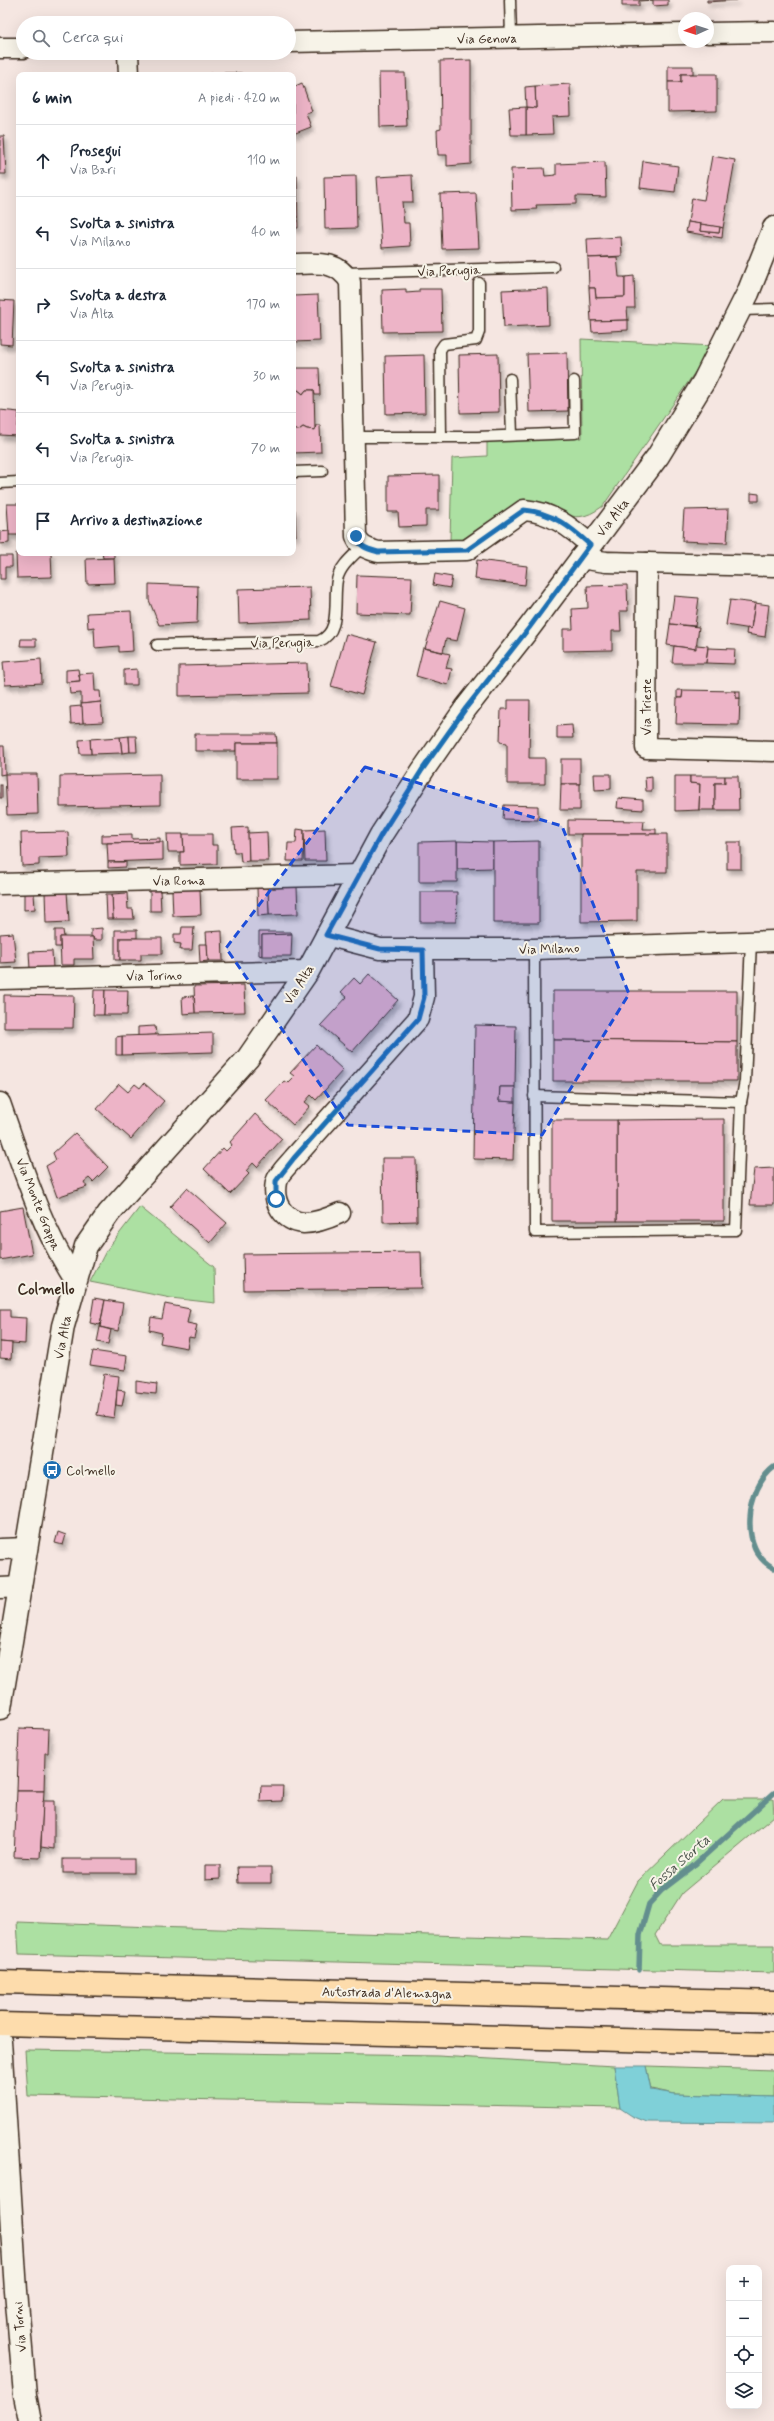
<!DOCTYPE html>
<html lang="it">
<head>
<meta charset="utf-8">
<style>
  body { margin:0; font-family:Mynerve,sans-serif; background:#f2f2f3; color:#1f2937 }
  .controls { position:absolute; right:12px; bottom:12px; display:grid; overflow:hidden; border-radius:8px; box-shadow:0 4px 16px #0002 }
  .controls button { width:36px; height:36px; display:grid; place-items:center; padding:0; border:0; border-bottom:1px solid #e0e1e3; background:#fff; color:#1f2937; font:20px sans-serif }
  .compass { position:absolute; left:678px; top:12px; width:36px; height:36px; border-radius:50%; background:#fff; box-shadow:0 4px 16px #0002; rotate:267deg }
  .stop { position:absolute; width:12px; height:12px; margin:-9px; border:3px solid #1f6fb2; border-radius:50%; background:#fff }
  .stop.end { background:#1f6fb2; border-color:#fff; box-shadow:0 1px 4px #0008 }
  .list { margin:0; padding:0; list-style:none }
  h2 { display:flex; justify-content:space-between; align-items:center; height:52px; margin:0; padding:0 16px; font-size:17px }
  h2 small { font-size:13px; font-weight:400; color:#747a83 }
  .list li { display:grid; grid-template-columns:26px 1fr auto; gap:12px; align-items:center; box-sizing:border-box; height:72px; padding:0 16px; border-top:1px solid #e0e1e3 }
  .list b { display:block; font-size:15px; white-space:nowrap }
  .list p { margin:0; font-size:13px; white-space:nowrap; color:#747a83 }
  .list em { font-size:13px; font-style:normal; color:#747a83 }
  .icon { flex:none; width:22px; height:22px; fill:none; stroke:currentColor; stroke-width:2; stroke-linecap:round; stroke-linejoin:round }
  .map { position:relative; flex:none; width:774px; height:2421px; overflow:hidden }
  .search { position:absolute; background:#fff; box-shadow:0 4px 16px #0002; left:16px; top:16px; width:280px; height:44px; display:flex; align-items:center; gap:10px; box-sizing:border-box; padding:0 14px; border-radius:22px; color:#747a83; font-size:15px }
  .panel { position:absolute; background:#fff; box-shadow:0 4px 16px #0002; left:16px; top:72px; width:280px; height:484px; border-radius:8px }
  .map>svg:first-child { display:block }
  .green { fill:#ace0a2; stroke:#748560 }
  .water { fill:#7fd0d8; stroke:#648e8e }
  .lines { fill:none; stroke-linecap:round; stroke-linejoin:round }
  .stream { stroke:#648e8e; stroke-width:5.5 }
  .building { fill:#edb4c7; stroke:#3b2a1e; filter:url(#shadow) }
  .lane-casing { stroke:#3b2a1e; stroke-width:13 }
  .street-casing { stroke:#3b2a1e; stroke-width:23 }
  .secondary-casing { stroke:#3b2a1e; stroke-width:25 }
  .highway-casing { stroke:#3b2a1e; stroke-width:25 }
  .lane { stroke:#f7f3e8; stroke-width:10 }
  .street { stroke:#f7f3e8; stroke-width:20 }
  .secondary { stroke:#f7f3e8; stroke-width:22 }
  .highway { stroke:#fddcac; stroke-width:22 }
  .route { stroke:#1f6fb2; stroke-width:5 }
  .marked { fill:#1d4ed8; fill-opacity:0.2; stroke:#1d4ed8; stroke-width:3; stroke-dasharray:8 5; stroke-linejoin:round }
  .labels { text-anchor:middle; stroke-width:4; stroke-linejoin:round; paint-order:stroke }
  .street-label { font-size:13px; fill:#3b2a1e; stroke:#f7f3e8 }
  .poi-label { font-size:13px; fill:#3b2a1e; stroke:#f7f3e8; text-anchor:start }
  .water-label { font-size:14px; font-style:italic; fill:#4c544c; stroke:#f7f3e8 }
  .quarter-label { font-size:15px; font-weight:bold; fill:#3b2a1e; stroke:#f7f3e8 }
</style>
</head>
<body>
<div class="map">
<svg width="774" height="2421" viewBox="0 0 774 2421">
  <defs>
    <filter id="shadow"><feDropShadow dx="2.5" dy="4.5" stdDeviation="2" flood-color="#0004"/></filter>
  </defs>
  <rect width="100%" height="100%" fill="#f5e6e1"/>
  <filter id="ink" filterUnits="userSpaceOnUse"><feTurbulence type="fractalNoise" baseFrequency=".025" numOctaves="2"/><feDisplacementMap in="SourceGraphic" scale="8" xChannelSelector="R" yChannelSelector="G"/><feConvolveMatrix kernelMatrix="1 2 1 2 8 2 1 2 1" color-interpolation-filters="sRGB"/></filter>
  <g filter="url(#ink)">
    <g class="green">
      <path d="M581,339l132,7 -110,160c-37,28 -44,-8 -77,-5 -12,1 -54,32 -66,40l-10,1 2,-84 35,-2v-16l95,-2z"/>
      <polygon points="140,1207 214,1267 215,1303 171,1298 90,1282 106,1251"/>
      <path d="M723,1799h50l1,17 -92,77 -27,42 5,10h114v28l-755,-19 -2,-32c197,8 393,12 590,18l31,-59z"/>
      <polygon points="25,2050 438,2056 614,2066 620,2108 28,2096"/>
      <polygon points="646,2066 774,2070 774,2097 675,2094 651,2089"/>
    </g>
    <polygon class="water" points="614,2066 646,2066 651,2090 675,2094 774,2097 774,2123 647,2122 632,2116 620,2108"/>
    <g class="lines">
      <g class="stream">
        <path d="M774,1467c-28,21 -36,84 0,101"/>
        <polyline points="639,1970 640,1935 649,1904 662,1890 692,1867 774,1793"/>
      </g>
    </g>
    <g class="building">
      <polygon points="622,0 668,0 668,5 653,6 653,0 639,1 639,6 622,6"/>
      <polygon points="707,0 737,0 707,2"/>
      <polygon points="471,60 471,164 447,166 447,155 438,155 437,130 441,129 440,61"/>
      <polygon points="668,66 693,66 693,74 681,74 681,82 668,82"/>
      <rect x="212" y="73" width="29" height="2"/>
      <polygon points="379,73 405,73 407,126 380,127"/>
      <polygon points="681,74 717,74 717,111 668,112 668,82 681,82"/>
      <polygon points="302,83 312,111 306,113 311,127 293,134 293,87"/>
      <polygon points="570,84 571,116 552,117 553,134 526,135 526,107 536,108 535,86"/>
      <polygon points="535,86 536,108 526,107 525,87"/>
      <polygon points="526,107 526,135 511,135 509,108"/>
      <polygon points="0,136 4,136 6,174 0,174"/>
      <polygon points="712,156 735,160 723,228 688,222 692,198 704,200"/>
      <polygon points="643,161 678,166 675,192 640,188"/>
      <polygon points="605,162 606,197 576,196 576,204 536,205 537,209 512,210 511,169 544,168 545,176 556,175 556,164"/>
      <polygon points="412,175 413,202 402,202 404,223 409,223 410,246 382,248 377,177"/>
      <polygon points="293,176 297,176 298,228 293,228"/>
      <polygon points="356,176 357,228 325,229 324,177"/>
      <polygon points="476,193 479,248 442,249 440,194"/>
      <polygon points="688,222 701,224 700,231 719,233 720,227 723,228 722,238 686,232"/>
      <polygon points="701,224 720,227 719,233 700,231"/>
      <polygon points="621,237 622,256 588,258 587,239"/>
      <polygon points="617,257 619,277 625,277 625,297 596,298 595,288 589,288 588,258"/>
      <polygon points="634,276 635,308 627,308 628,320 591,321 589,288 595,288 596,298 625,297 625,277"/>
      <polygon points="548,288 549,325 504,327 502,290"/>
      <polygon points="406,289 406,293 419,292 419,289 441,289 442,331 383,332 382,290"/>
      <polygon points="318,295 320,341 293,342 293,296"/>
      <polygon points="0,300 14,301 12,345 0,344"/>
      <polygon points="628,320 628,330 592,332 591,321"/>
      <polygon points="567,353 568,411 529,412 527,354"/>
      <polygon points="498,354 499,412 460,413 459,355"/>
      <polygon points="424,355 425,413 386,414 385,356"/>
      <polygon points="293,368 319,368 320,395 315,395 314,390 306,390 303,394 298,390 293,391"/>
      <polygon points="298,390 303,394 306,390 314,390 315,430 307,429 303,427 299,430 293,430 293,391"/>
      <polygon points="0,410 19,412 17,436 0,435"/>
      <polygon points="316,425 320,425 321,452 293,453 293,430 299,430 303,427 307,429 315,430"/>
      <polygon points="439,475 439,510 426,510 426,526 399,527 398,512 388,512 388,476"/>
      <polygon points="751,493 759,494 759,501 751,501"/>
      <polygon points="7,504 19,504 19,535 9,535"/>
      <polygon points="729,509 727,543 682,541 684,510"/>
      <polygon points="293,510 295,510 296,536 293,536"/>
      <polygon points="9,531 9,543 0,544 0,532"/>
      <polygon points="16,553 51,553 52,577 17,578"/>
      <polygon points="102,553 114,553 114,558 103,558"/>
      <polygon points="0,556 12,556 12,567 5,567 5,579 0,579"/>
      <polygon points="114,558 115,583 87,584 86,559"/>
      <polygon points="477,560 527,566 525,585 475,579"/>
      <polygon points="435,574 452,577 450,588 433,585"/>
      <polygon points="357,575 412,577 410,615 356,613"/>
      <polygon points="149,584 198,586 197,623 159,625 149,600"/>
      <polygon points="627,585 628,611 620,611 621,631 612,631 612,650 563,651 563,629 573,629 572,609 588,608 587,586"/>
      <polygon points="310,587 311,620 239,623 238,589"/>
      <polygon points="674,596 699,598 695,626 670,624"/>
      <polygon points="730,600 755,603 751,629 726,625"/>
      <polygon points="440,601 465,608 457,641 446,639 443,652 425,648"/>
      <polygon points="755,603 769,605 765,637 746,634 747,628 751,629"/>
      <polygon points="131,611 133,651 119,652 119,646 95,648 94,627 88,628 87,613"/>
      <polygon points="670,624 699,627 696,649 667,645"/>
      <polygon points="346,634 377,642 362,695 331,686"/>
      <polygon points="21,639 36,639 36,646 20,646"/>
      <polygon points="696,645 708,646 706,663 672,663 674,646 696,649"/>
      <polygon points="423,648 450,654 446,668 452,669 448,685 416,676"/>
      <polygon points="708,648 735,649 734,664 706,663"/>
      <polygon points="41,659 42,683 5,685 3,662"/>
      <polygon points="307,663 308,693 179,696 179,666"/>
      <polygon points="78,669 80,681 66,682 66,670"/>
      <polygon points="137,669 137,685 124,685 124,670"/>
      <polygon points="94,673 95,691 100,691 101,702 81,704 81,693 70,694 69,682 80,681 79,674"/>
      <polygon points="677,690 683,690 682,698 677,698"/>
      <polygon points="683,690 736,691 736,698 740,698 739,725 676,724 677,698 682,698"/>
      <rect x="736" y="691" width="4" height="7"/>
      <polygon points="508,700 530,700 529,758 545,758 545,784 507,784 507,743 500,742 501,709 508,709"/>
      <polygon points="101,702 103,722 83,723 81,704"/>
      <polygon points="82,706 83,723 71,724 70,707"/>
      <polygon points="572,725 573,738 557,738 557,726"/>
      <polygon points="195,734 276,734 277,743 236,743 236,751 195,751"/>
      <polygon points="129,736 130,752 122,753 120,737"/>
      <polygon points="129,736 136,736 137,752 130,752"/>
      <polygon points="120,737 122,753 91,754 90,739"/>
      <polygon points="90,739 91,754 80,754 79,740"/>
      <rect x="236" y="743" width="41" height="36"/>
      <polygon points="0,746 4,746 5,774 0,775"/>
      <rect x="561" y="759" width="19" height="25"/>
      <polygon points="5,774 37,774 38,814 7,815"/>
      <polygon points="160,774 160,805 60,807 60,776"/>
      <polygon points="594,774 611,774 611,789 595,790"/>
      <polygon points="652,776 652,791 646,791 645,777"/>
      <polygon points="675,776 690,776 690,783 700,784 699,810 675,811"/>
      <polygon points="690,776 725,776 725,783 715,783 715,810 699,810 700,784 690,783"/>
      <polygon points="725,776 738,776 739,810 715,810 715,783 725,783"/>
      <polygon points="561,784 580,784 580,810 560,810"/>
      <rect x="0" y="785" width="2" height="13"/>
      <polygon points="618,798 643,800 643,810 617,808"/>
      <polygon points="504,805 538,806 538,820 503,819"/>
      <polygon points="568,820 644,821 643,829 656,829 656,834 568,834"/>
      <polygon points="248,827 249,861 241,862 240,852 234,852 232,828"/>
      <polygon points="297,829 304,830 303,861 287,861 288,843 296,843"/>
      <polygon points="325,829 326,861 305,861 304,830"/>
      <polygon points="68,832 69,857 39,858 39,865 22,866 21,833"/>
      <polygon points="267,832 268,861 249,861 248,833"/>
      <polygon points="132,834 132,839 160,838 160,842 102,843 102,835"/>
      <polygon points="167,834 183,834 184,852 168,852"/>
      <polygon points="183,834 212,834 212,845 217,845 217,864 180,865 180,852 184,852"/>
      <polygon points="581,834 667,834 667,872 637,872 637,921 581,922"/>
      <polygon points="457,841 493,842 493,868 457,869"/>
      <polygon points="457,841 457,882 419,882 419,842"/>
      <polygon points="539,841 539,923 493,923 493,842"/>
      <polygon points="163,842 163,860 108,862 107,843"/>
      <rect x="727" y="842" width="14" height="27"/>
      <polygon points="108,862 126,862 126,867 108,868"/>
      <polygon points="297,887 298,914 269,915 268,888"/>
      <polygon points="257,888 268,888 269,915 258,916"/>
      <polygon points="200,889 201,915 173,916 172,890"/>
      <polygon points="150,890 160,890 161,911 150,911"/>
      <polygon points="67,891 69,922 46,923 45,892"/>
      <polygon points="420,892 457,892 456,922 420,922"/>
      <polygon points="24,893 34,893 35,909 24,910"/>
      <polygon points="127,893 128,909 133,909 134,919 113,919 112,894"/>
      <polygon points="106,894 112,894 113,919 107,919"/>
      <polygon points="182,927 194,927 192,950 180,950 181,944 174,943 174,934 181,934"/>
      <polygon points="102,928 102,940 94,940 93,937 91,937 91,929"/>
      <polygon points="55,930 63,930 64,937 60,937 60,947 55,947"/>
      <polygon points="115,930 137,930 137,938 120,938 120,960 115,960"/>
      <polygon points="222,931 223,961 208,961 206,932"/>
      <polygon points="259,932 291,932 292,934 262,935 262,956 259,955"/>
      <polygon points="13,933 16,962 0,963 0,934"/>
      <polygon points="292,934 291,956 262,956 262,935"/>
      <polygon points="60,937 93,937 94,959 74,959 74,965 61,965"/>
      <polygon points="120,938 162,938 162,954 141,954 141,960 120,960"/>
      <polygon points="199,944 207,944 208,961 200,962"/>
      <polygon points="52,951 53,968 30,969 29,952"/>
      <polygon points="369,974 398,1000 352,1052 321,1025 347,997 341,992 354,978 360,984"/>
      <polygon points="244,985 245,1012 195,1013 194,986"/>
      <polygon points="94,990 105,990 104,1015 93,1015"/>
      <polygon points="105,990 128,990 127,1015 104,1015"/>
      <polygon points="553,991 737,991 737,1042 553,1040"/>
      <polygon points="4,995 74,996 73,1028 4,1028"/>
      <polygon points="194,996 195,1013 183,1014 182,997"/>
      <polygon points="475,1025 516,1026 515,1087 500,1087 499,1101 515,1102 513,1160 473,1159"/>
      <polygon points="155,1026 156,1035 138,1036 138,1027"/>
      <polygon points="213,1033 213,1052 122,1055 122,1036"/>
      <polygon points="122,1036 122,1055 116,1055 116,1037"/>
      <polygon points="553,1040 737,1042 737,1081 553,1081"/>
      <polygon points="316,1045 343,1070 316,1100 311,1095 305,1102 310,1106 293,1125 266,1100 284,1081 287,1083 294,1076 290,1073"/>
      <polygon points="144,1083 164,1101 131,1139 97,1109 119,1084 128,1092 135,1084 140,1088"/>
      <polygon points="500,1087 515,1087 515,1102 499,1101"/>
      <polygon points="255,1114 282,1139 257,1167 253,1163 246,1171 249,1174 230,1194 204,1169 223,1148 226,1151 232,1145 230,1142"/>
      <polygon points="724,1119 724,1221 617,1221 617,1120"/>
      <rect x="552" y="1120" width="65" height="101"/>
      <polygon points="75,1133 108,1167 93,1182 89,1178 84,1182 87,1187 57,1197 46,1166 56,1160 53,1153"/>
      <polygon points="382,1158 416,1158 417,1221 383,1222"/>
      <polygon points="774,1168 774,1205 750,1205 754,1169"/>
      <polygon points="187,1188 227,1223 210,1243 170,1207"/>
      <polygon points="23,1207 32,1254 0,1260 0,1211"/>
      <polygon points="421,1252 422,1288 244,1290 243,1254"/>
      <polygon points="94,1298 105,1300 100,1325 90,1323"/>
      <polygon points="105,1300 123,1303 118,1331 100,1327"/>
      <polygon points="165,1304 190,1309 187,1323 197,1325 194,1338 189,1337 187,1348 160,1343 162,1333 149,1330 151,1317 162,1319"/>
      <polygon points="0,1309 10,1309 10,1317 26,1318 25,1344 0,1342"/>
      <polygon points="100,1327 111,1330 108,1344 97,1342"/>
      <polygon points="0,1342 12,1343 11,1359 0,1358"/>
      <polygon points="93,1351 127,1356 125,1370 90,1365"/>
      <polygon points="104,1374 119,1376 114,1418 97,1415"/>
      <polygon points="136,1381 157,1384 156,1394 136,1392"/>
      <polygon points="117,1390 125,1391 122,1406 116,1405"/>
      <polygon points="58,1532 66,1535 63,1545 55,1543"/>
      <polygon points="19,1728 49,1729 48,1753 45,1753 44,1791 17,1791"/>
      <polygon points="261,1786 283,1786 282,1801 260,1802"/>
      <polygon points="17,1791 44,1791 40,1858 14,1857"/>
      <polygon points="43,1801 54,1801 54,1849 41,1847"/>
      <rect x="63" y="1859" width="71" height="14"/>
      <polygon points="205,1865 220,1865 220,1879 205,1880"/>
      <polygon points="237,1867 271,1867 271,1883 238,1883"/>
    </g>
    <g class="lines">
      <defs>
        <g id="lane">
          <polyline points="510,0 511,38"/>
          <polyline points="345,273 553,267"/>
          <polyline points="740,310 774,309"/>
          <polyline points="510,379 512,435"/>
          <polyline points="354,437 477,437 575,433 574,381"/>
          <polyline points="441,437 440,350 444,344 476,340 479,332 479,283"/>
          <polyline points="293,472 322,471"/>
          <polyline points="0,483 19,482"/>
          <path d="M157,645l162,-4c23,-9 14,-41 18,-61 3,-14 16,-24 26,-34"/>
          <polyline points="534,949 535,1232 736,1230 741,1102 745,1081 751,941"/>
          <polyline points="534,1096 741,1102"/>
        </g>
        <g id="street">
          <polyline points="708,33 774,32"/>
          <polyline points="289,42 684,34"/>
          <polyline points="0,48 23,48"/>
          <polyline points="128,53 129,75"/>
          <path d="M293,264c23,0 44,-5 57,18l6,254c3,11 12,13 22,16l89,-2 57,-40c27,2 47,17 66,35"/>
          <polyline points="580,558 606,562 774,566"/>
          <polyline points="647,563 646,748 774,751"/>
          <polyline points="0,884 359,875"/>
          <polyline points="326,935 380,949 534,949 774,941"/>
          <polyline points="0,979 308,971"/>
          <path d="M0,1103c21,60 40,123 75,177"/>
          <path d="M340,1213c-11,5 -24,10 -36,10 -21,-2 -32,-21 -28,-41 2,-8 13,-18 18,-24l124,-139 6,-22 -1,-47"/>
          <polyline points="0,1549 27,1548"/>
          <polyline points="0,1588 21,1587"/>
        </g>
        <g id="secondary">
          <polyline points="0,1708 63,1326 86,1246 109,1213 248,1058 308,971 381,835 423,770 466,708 529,628 658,456 704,381 748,293 774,228"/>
          <polyline points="0,2041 16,2291 25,2395 30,2421"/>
        </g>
        <g id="highway">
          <polyline points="0,1982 774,2002"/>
          <polyline points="0,2024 774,2044"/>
        </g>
      </defs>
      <use href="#lane" class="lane-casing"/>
      <use href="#street" class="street-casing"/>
      <use href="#secondary" class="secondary-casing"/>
      <use href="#highway" class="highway-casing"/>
      <use href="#lane" class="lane"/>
      <use href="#street" class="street"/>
      <use href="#secondary" class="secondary"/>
      <use href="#highway" class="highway"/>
    </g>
  </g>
  <g class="lines" filter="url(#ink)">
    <path class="route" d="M276,1199v-18l18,-23 124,-139 6,-22 -1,-47 -43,-1 -54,-14 55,-100 41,-65 44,-62 63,-80 61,-83c-19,-18 -39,-33 -66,-35l-57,40 -89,2c-10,-3 -19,-5 -22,-16"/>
  </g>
  <path class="marked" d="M365,767l197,59 67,168 -87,141 -194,-10 -122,-177z"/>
  <defs>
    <symbol id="bus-disc" viewBox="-11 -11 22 22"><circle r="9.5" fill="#1f6fb2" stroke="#f7f3e8"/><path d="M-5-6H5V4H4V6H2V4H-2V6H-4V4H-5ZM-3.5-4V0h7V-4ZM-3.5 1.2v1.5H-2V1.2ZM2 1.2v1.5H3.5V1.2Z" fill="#fff"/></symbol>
  </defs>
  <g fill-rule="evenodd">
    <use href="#bus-disc" x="41" y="1459" width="22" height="22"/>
  </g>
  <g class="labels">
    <g class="street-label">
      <text transform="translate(487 38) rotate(-1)" y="5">Via Genova</text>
      <text transform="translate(449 270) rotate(-2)" y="5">Via Perugia</text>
      <text transform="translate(612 517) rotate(-52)" y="5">Via Alta</text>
      <text transform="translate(282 642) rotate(-1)" y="5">Via Perugia</text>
      <text transform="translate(646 707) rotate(-90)" y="5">Via Trieste</text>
      <text transform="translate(179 880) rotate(-1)" y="5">Via Roma</text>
      <text transform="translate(549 948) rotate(-2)" y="5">Via Milano</text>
      <text transform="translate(154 975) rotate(-1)" y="5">Via Torino</text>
      <text transform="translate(298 984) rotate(-57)" y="5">Via Alta</text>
      <text transform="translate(39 1204) rotate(68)" y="5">Via Monte Grappa</text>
      <text transform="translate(62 1337) rotate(-79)" y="5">Via Alta</text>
      <text transform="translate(387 1992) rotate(1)" y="5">Autostrada d'Alemagna</text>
      <text transform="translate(19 2327) rotate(-95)" y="5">Via Torni</text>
    </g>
    <g class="poi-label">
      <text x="66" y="1475">Colmello</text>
    </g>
    <g class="water-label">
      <text transform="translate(679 1862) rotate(-41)" y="5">Fossa Storta</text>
    </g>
    <g class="quarter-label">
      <text x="46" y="1294">Colmello</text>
    </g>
  </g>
</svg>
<div class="controls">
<button>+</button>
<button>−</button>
<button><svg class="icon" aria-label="locate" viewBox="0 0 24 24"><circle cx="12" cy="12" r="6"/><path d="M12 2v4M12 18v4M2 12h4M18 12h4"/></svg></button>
<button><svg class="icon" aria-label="layers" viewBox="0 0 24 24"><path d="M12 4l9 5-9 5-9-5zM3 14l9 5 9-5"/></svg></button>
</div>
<svg class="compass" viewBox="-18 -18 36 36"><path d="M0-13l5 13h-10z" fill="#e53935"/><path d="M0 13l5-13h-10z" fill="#747a83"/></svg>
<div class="stop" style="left:276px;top:1199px"></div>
<div class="stop end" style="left:356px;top:536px"></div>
<div class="search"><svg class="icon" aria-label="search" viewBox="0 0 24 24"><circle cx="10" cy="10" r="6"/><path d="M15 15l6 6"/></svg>Cerca qui</div>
<section class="panel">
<h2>6 min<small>A piedi · 420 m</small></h2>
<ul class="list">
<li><svg class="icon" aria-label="ahead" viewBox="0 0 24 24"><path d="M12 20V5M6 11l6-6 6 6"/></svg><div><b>Prosegui</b><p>Via Bari</p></div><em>110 m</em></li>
<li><svg class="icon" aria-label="left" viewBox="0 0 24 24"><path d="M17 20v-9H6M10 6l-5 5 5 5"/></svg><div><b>Svolta a sinistra</b><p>Via Milano</p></div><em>40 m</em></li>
<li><svg class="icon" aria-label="right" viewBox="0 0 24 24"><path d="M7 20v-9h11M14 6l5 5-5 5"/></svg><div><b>Svolta a destra</b><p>Via Alta</p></div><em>170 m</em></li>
<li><svg class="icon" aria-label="left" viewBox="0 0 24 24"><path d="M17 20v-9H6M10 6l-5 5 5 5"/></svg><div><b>Svolta a sinistra</b><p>Via Perugia</p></div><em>30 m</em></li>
<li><svg class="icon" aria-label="left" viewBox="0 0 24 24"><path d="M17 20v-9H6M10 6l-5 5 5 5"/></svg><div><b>Svolta a sinistra</b><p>Via Perugia</p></div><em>70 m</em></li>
<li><svg class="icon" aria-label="arrive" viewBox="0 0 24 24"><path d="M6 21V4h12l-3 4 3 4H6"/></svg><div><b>Arrivo a destinazione</b></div></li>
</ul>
</section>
</div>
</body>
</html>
